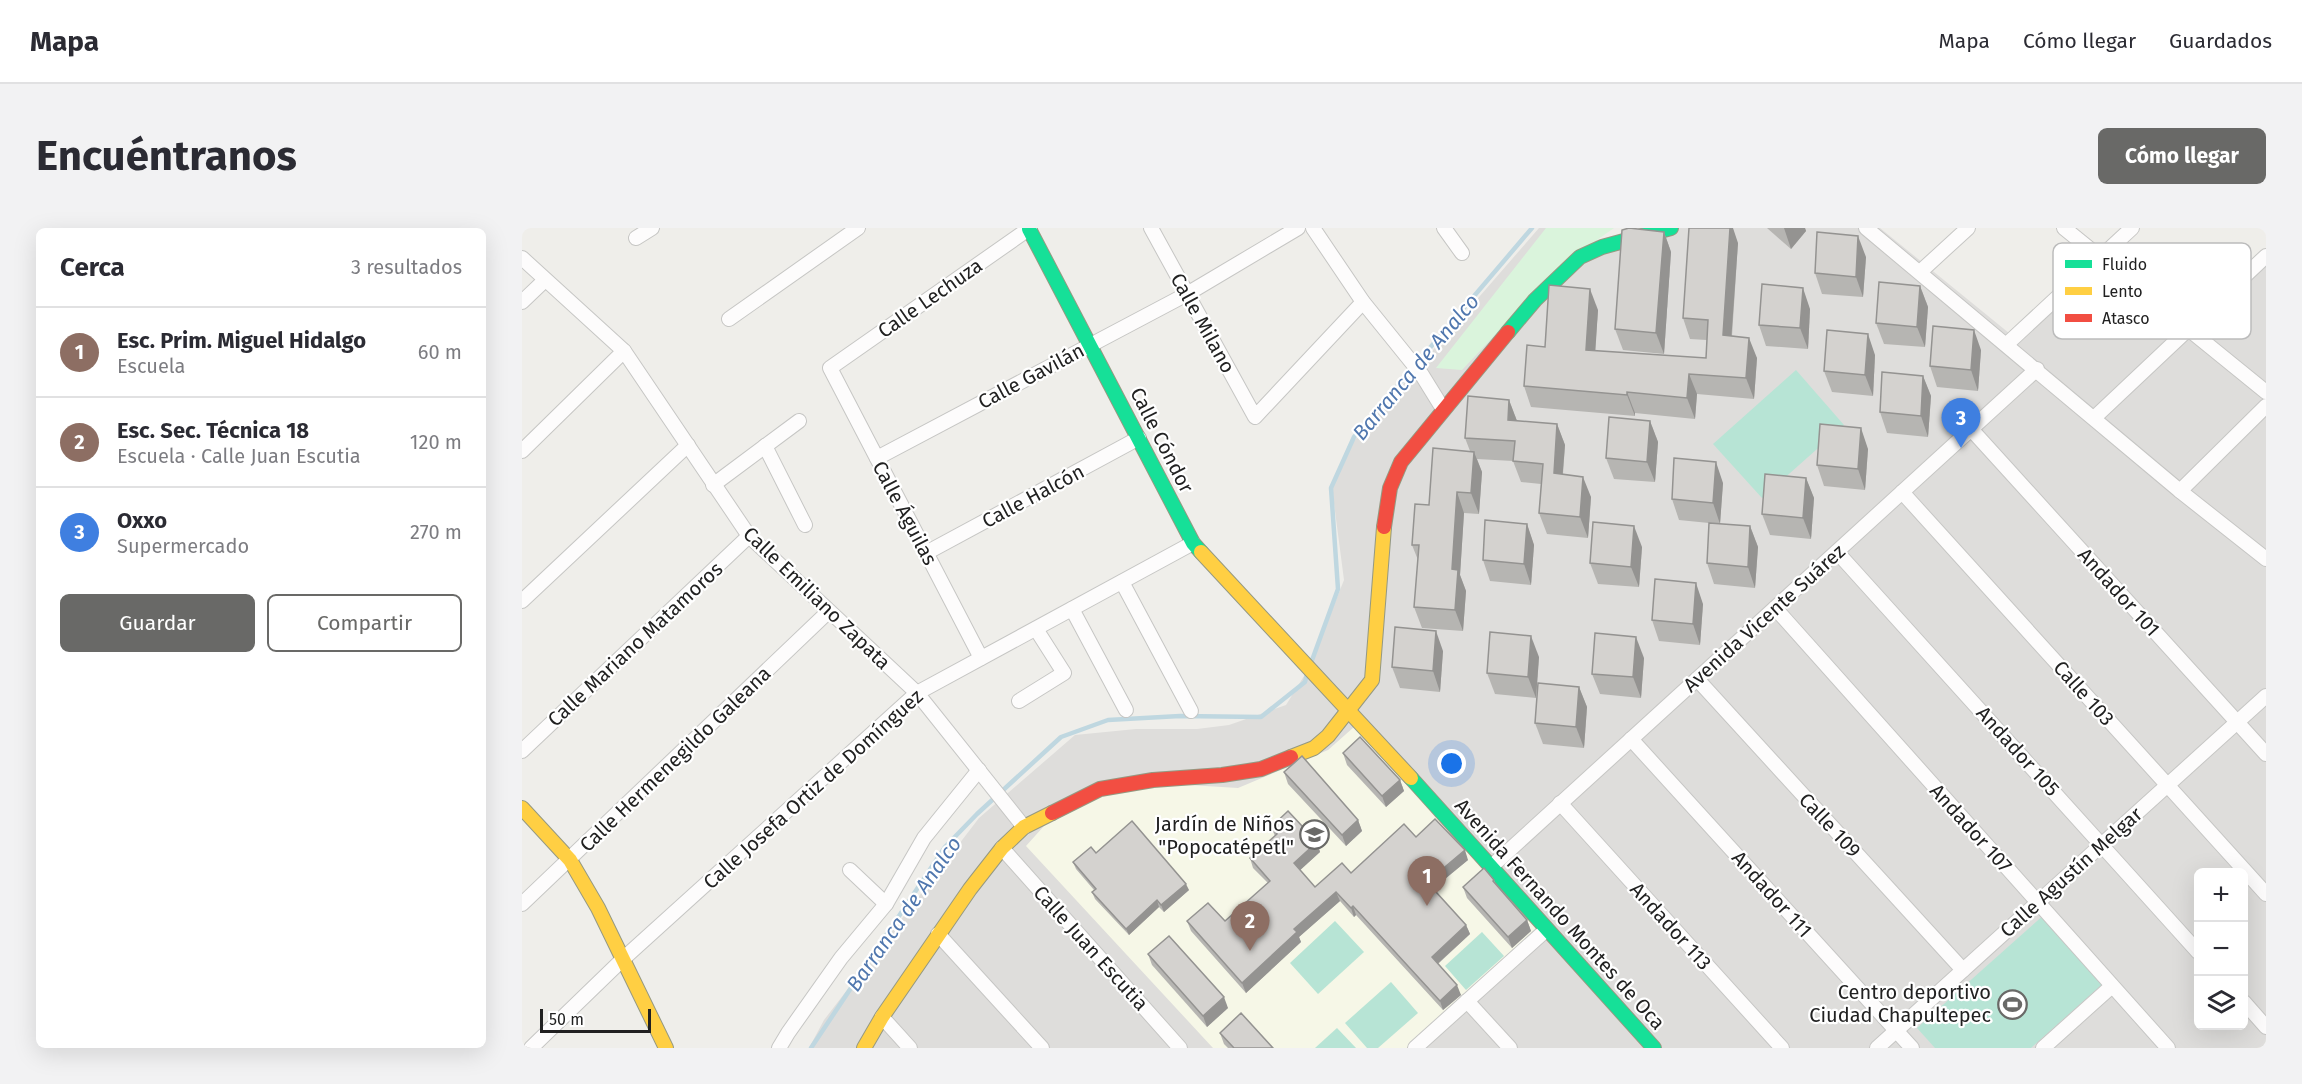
<!DOCTYPE html>
<html lang="es">
<head>
<meta charset="utf-8">
<style>
  body { margin:0; font-family:"Fira Sans",sans-serif; background:#f2f2f3; color:#2b2b33 }
  .controls { position:absolute; right:18px; bottom:18px; display:grid; overflow:hidden; border-radius:9px; box-shadow:0 6px 24px #0002 }
  .controls button { width:54px; height:54px; display:grid; place-items:center; padding:0; border:0; border-bottom:2px solid #e1e1e2; background:#fff; color:#2b2b33; font:30px sans-serif }
  .scale { position:absolute; left:18px; bottom:15px; width:111px; box-sizing:border-box; padding-left:6px; border:3px solid #212121; border-top:0; font-size:16px; line-height:21px; white-space:nowrap; color:#212121; -webkit-text-stroke:4px #fff; paint-order:stroke }
  .you { position:absolute; left:930px; top:536px; width:21px; height:21px; margin:-15px; border:4px solid #fff; border-radius:50%; background:#1a73e8; box-shadow:0 0 0 9px #1a73e833 }
  .badge { display:grid; place-items:center; width:39px; height:39px; border-radius:50%; background:#696967; color:#fff; font-size:20px; font-weight:700 }
  .pin { position:absolute; translate:-50% -50px; filter:drop-shadow(0 2px 3px #0008) }
  .pin::after { content:''; position:absolute; top:32px; width:21px; height:18px; background:inherit; clip-path:polygon(0 0,100% 0,50% 100%) }
  .list { margin:0; padding:0; list-style:none }
  h2 { display:flex; justify-content:space-between; align-items:center; height:78px; margin:0; padding:0 24px; font-size:26px }
  h2 small { font-size:20px; font-weight:400; color:#7c7c81 }
  .list li { display:grid; grid-template-columns:39px 1fr auto; gap:18px; align-items:center; box-sizing:border-box; height:90px; padding:0 24px; border-top:2px solid #e1e1e2 }
  .list b { display:block; font-size:22px; white-space:nowrap }
  .list p { margin:0; font-size:20px; white-space:nowrap; color:#7c7c81 }
  .list em { font-size:20px; font-style:normal; color:#7c7c81 }
  .actions { display:flex; gap:12px; padding:18px 24px }
  .actions a { flex:1; padding:14px 0; border:2px solid #696967; border-radius:9px; text-align:center; font-size:21px; color:#696967 }
  .actions .main { background:#696967; color:#fff }
  .icon { flex:none; width:33px; height:33px; fill:none; stroke:currentColor; stroke-width:2; stroke-linecap:round; stroke-linejoin:round }
  .map { position:relative; flex:none; width:1744px; height:820px; overflow:hidden; border-radius:9px }
  header { display:flex; align-items:center; gap:36px; box-sizing:border-box; height:84px; padding:0 30px; background:#fff; border-bottom:2px solid #e1e1e2 }
  header strong { font-size:28px }
  nav { display:flex; gap:33px; margin-inline-start:auto; font-size:21px }
  .intro { display:flex; align-items:center; justify-content:space-between; box-sizing:border-box; height:144px; padding:0 36px }
  h1 { margin:0; font-size:42px }
  .button { padding:15px 27px; border-radius:9px; background:#696967; color:#fff; font-size:21px; font-weight:700 }
  main { display:flex; gap:36px; padding:0 36px }
  aside { flex:1; background:#fff; border-radius:9px; box-shadow:0 6px 24px #0002 }
  .map>svg:first-child { display:block }
  .residential { fill:#dedddb; fill-rule:evenodd }
  .education { fill:#f6f7e7 }
  .park { fill:#daf4dc }
  .pitch { fill:#b7e4d5 }
  .lines { fill:none; stroke-linecap:round; stroke-linejoin:round }
  .stream { stroke:#bfd7e0; stroke-width:4.5 }
  .street-casing { stroke:#c6c6c4; stroke-width:16 }
  .fast-casing { stroke:#959982; stroke-width:16 }
  .slow-casing { stroke:#959982; stroke-width:16 }
  .jam-casing { stroke:#959982; stroke-width:16 }
  .street { stroke:#fdfcfc; stroke-width:14 }
  .fast { stroke:#16e098; stroke-width:14 }
  .slow { stroke:#ffcf43; stroke-width:14 }
  .jam { stroke:#f24e42; stroke-width:14 }
  .wall { fill:#b6b5b2 }
  .shaded-wall { fill:#949391 }
  .building { fill:#d4d2cf; stroke:#949391; stroke-width:1.5 }
  .labels { text-anchor:middle; stroke-width:4.5; stroke-linejoin:round; paint-order:stroke }
  .street-label { font-size:20px; fill:#212121; stroke:#fff }
  .poi-label { font-size:20px; fill:#212121; stroke:#fff; text-anchor:end }
  .water-label { font-size:21px; font-style:italic; fill:#5077ae; stroke:#fff }
  .key { fill:#fff; stroke:#bcbcbc; stroke-width:1.5 }
  .key-label { font-size:16px; fill:#212121 }
</style>
</head>
<body>
<header>
<strong>Mapa</strong>
<nav><a>Mapa</a><a>Cómo llegar</a><a>Guardados</a></nav>
</header>
<div class="intro"><h1>Encuéntranos</h1><a class="button">Cómo llegar</a></div>
<main>
<aside>
<h2>Cerca<small>3 resultados</small></h2>
<ul class="list">
<li><span class="badge" style="background:#8d6e63">1</span><div><b>Esc. Prim. Miguel Hidalgo</b><p>Escuela</p></div><em>60 m</em></li>
<li><span class="badge" style="background:#8d6e63">2</span><div><b>Esc. Sec. Técnica 18</b><p>Escuela · Calle Juan Escutia</p></div><em>120 m</em></li>
<li><span class="badge" style="background:#3f7fe0">3</span><div><b>Oxxo</b><p>Supermercado</p></div><em>270 m</em></li>
</ul>
<div class="actions"><a class="main">Guardar</a><a>Compartir</a></div>
</aside>
<div class="map">
<svg width="1744" height="820" viewBox="0 0 1744 820">
  <rect width="100%" height="100%" fill="#efeeea"/>
  <path class="residential" d="M1017,0h45l16,16 52,-16h228l140,114 93,-91 86,67 67,-62v792h-1457l15,-28 155,-202 96,-83 61,-6h61l32,-4 57,-20 23,-37 35,-88 -12,-92 22,-47zM1676,644h46v154h-46z"/>
  <polygon class="education" points="832,499 1020,705 892,820 691,820 504,618 522,598 584,566 634,555 716,560 806,522"/>
  <polygon class="park" points="1024,0 1092,0 1038,38 940,142 914,140"/>
  <g class="pitch">
    <polygon points="1274,142 1322,197 1240,270 1191,216"/>
    <polygon points="1524,685 1585,752 1509,820 1413,820 1395,800"/>
    <polygon points="813,693 842,724 796,766 768,735"/>
    <polygon points="960,704 982,728 944,762 923,738"/>
    <polygon points="869,754 896,785 856,820 845,820 823,795"/>
    <polygon points="815,800 834,820 793,820"/>
  </g>
  <g class="lines">
    <g class="stream">
      <polyline points="789,435 816,361 809,260 832,209 1010,0"/>
      <polyline points="289,820 423,619 455,586 539,509 586,492 658,488 739,489 783,454 785,446"/>
    </g>
    <defs>
      <g id="street">
        <polyline points="629,0 733,189 841,74"/>
        <polyline points="791,0 841,74 900,147 921,181"/>
        <polyline points="922,0 940,25"/>
        <polyline points="1344,0 1658,263 1744,331"/>
        <polyline points="1542,0 1744,164"/>
        <polyline points="114,10 130,0"/>
        <polyline points="0,30 102,123 227,308 395,465 502,599"/>
        <polyline points="1398,44 1446,0"/>
        <polyline points="0,74 23,52"/>
        <polyline points="207,91 336,0"/>
        <polyline points="1485,116 1610,0"/>
        <polyline points="1572,190 1744,28"/>
        <polyline points="1449,201 1744,526"/>
        <polyline points="243,218 283,297"/>
        <polyline points="0,223 102,123"/>
        <polyline points="355,230 665,66 776,0"/>
        <polyline points="191,257 277,193"/>
        <polyline points="1658,263 1744,178"/>
        <polyline points="1380,264 1744,666"/>
        <polyline points="1315,324 1676,724"/>
        <polyline points="404,325 617,210"/>
        <polyline points="600,354 669,483"/>
        <polyline points="0,373 166,217"/>
        <polyline points="1253,380 1646,820"/>
        <polyline points="550,381 604,482"/>
        <polyline points="459,430 308,140 508,0"/>
        <polyline points="1175,451 1441,742"/>
        <polyline points="497,473 542,445 514,401"/>
        <polyline points="1109,511 1390,820"/>
        <polyline points="0,523 227,308"/>
        <polyline points="1038,575 1260,820"/>
        <polyline points="480,620 658,820"/>
        <polyline points="970,638 1515,141"/>
        <polyline points="328,642 364,676"/>
        <polyline points="0,676 306,384"/>
        <polyline points="416,706 520,820"/>
        <polyline points="945,773 988,820"/>
        <polyline points="1722,774 1744,799"/>
        <polyline points="360,789 388,820"/>
        <polyline points="9,820 101,731 395,465 671,315"/>
        <polyline points="257,820 266,805 319,730 364,676 402,610 457,542"/>
        <polyline points="893,820 1024,702"/>
        <polyline points="1355,820 1744,468"/>
        <polyline points="1521,820 1590,758"/>
      </g>
      <g id="fast">
        <polyline points="507,1 671,315 679,324"/>
        <polyline points="986,104 1013,72 1058,29 1080,19 1149,0"/>
        <polyline points="889,550 1132,820"/>
      </g>
      <g id="slow">
        <polyline points="679,324 889,550"/>
        <polyline points="769,529 792,520 806,508 850,452 862,299"/>
        <polyline points="0,580 48,632 76,680 144,820"/>
        <polyline points="342,820 360,789 448,661 480,620 502,599 530,585"/>
      </g>
      <g id="jam">
        <polyline points="862,299 868,260 879,234 986,104"/>
        <polyline points="530,585 578,561 631,552 700,547 739,541 769,529"/>
      </g>
    </defs>
    <use href="#street" class="street-casing"/>
    <use href="#fast" class="fast-casing"/>
    <use href="#slow" class="slow-casing"/>
    <use href="#jam" class="jam-casing"/>
    <use href="#street" class="street"/>
    <use href="#fast" class="fast"/>
    <use href="#slow" class="slow"/>
    <use href="#jam" class="jam"/>
  </g>
  <g class="wall">
    <polygon points="1245,0 1283,0 1284,3 1269,21"/>
    <polygon points="1142,4 1149,24 1142,126 1101,122 1093,101"/>
    <polygon points="1216,15 1210,108 1235,130 1232,171 1175,166 1173,191 1113,185 1113,188 1009,179 1002,158 1023,119 1076,82 1073,123 1184,130 1185,112 1168,111 1161,90"/>
    <polygon points="1344,29 1341,69 1300,66 1293,45"/>
    <polygon points="1398,58 1406,79 1403,119 1362,116 1354,95"/>
    <polygon points="1288,81 1286,121 1244,118 1237,97"/>
    <polygon points="1459,122 1456,163 1415,159 1408,138"/>
    <polygon points="1353,127 1351,168 1310,164 1302,143"/>
    <polygon points="1401,148 1409,168 1406,209 1365,205 1358,184"/>
    <polygon points="987,172 995,193 1035,196 1043,217 1041,246 1069,269 1066,310 1025,306 1017,285 1019,256 999,254 991,233 955,231 960,244 957,286 942,285 938,347 944,363 941,403 900,400 892,379 896,332 890,317 907,277 948,223 943,210"/>
    <polygon points="1128,193 1136,214 1133,254 1092,251 1084,230"/>
    <polygon points="1346,221 1343,262 1302,258 1295,237"/>
    <polygon points="1284,250 1292,270 1289,311 1248,307 1240,286"/>
    <polygon points="1201,255 1198,296 1228,298 1236,319 1233,360 1192,356 1185,335 1187,295 1157,292 1150,271"/>
    <polygon points="1005,296 1012,317 1009,357 968,353 961,332"/>
    <polygon points="1120,319 1117,359 1076,356 1068,335"/>
    <polygon points="1181,376 1178,417 1137,413 1130,392"/>
    <polygon points="921,423 918,464 878,460 870,439"/>
    <polygon points="1017,429 1014,470 973,466 965,445"/>
    <polygon points="1122,430 1119,470 1078,466 1070,446"/>
    <polygon points="1057,459 1065,479 1062,520 1021,516 1013,495"/>
    <polygon points="821,525 878,552 882,563 864,579 825,537"/>
    <polygon points="762,544 836,592 840,603 824,618 766,556"/>
    <polygon points="749,599 795,614 798,624 778,642 793,659 829,645 894,609 946,632 911,661 944,697 948,706 916,736 939,767 921,782 834,687 832,689 818,673 777,709 779,714 724,765 669,703 665,693 703,693 746,655 731,640 728,630 753,608"/>
    <polygon points="574,625 667,662 642,684 637,679 607,707 573,671 570,664 572,662 554,641 551,634"/>
    <polygon points="972,652 974,657 1005,692 1009,703 990,720 945,670 941,659"/>
    <polygon points="626,726 706,780 685,799 630,737"/>
    <polygon points="698,805 751,820 706,820 702,816"/>
  </g>
  <g class="shaded-wall">
    <polygon points="1208,0 1211,0 1216,15 1208,128 1201,107"/>
    <polygon points="1262,0 1283,0 1284,3 1269,21"/>
    <polygon points="1142,4 1149,24 1142,126 1134,105"/>
    <polygon points="1336,8 1344,29 1341,69 1334,49"/>
    <polygon points="1398,58 1406,79 1403,119 1395,99"/>
    <polygon points="1281,60 1288,81 1286,121 1278,100"/>
    <polygon points="1068,61 1076,82 1072,143 1064,122"/>
    <polygon points="1452,102 1459,122 1456,163 1449,142"/>
    <polygon points="1346,106 1353,127 1351,168 1343,147"/>
    <polygon points="1227,110 1235,130 1232,171 1224,150"/>
    <polygon points="1167,146 1175,166 1173,191 1165,170"/>
    <polygon points="1401,148 1409,168 1406,209 1399,188"/>
    <polygon points="1105,164 1113,185 1113,188 1105,167"/>
    <polygon points="987,172 995,193 986,192"/>
    <polygon points="1128,193 1136,214 1133,254 1125,234"/>
    <polygon points="1035,196 1043,217 1039,266 1032,245"/>
    <polygon points="1339,200 1346,221 1343,262 1336,241"/>
    <polygon points="952,224 960,244 957,286 949,265"/>
    <polygon points="1194,234 1201,255 1198,296 1191,275"/>
    <polygon points="1061,249 1069,269 1066,310 1058,289"/>
    <polygon points="1284,250 1292,270 1289,311 1281,290"/>
    <polygon points="935,264 942,285 938,347 944,363 941,403 933,382 930,341"/>
    <polygon points="1005,296 1012,317 1009,357 1002,336"/>
    <polygon points="1112,298 1120,319 1117,359 1109,339"/>
    <polygon points="1228,298 1236,319 1233,360 1226,339"/>
    <polygon points="1174,355 1181,376 1178,417 1171,396"/>
    <polygon points="914,403 921,423 918,464 911,443"/>
    <polygon points="1009,408 1017,429 1014,470 1006,449"/>
    <polygon points="1114,409 1122,430 1119,470 1111,449"/>
    <polygon points="1057,459 1065,479 1062,520 1054,499"/>
    <polygon points="878,552 882,563 864,579 860,568"/>
    <polygon points="836,592 840,603 824,618 820,607"/>
    <polygon points="795,614 798,624 775,645 772,635"/>
    <polygon points="943,622 946,632 908,663 905,654"/>
    <polygon points="664,656 667,662 642,684 639,677"/>
    <polygon points="814,664 818,673 777,709 779,714 724,765 720,755 772,701"/>
    <polygon points="635,672 637,679 607,707 604,701"/>
    <polygon points="831,678 834,687 832,689 829,680"/>
    <polygon points="1005,692 1009,703 990,720 986,709"/>
    <polygon points="944,697 948,706 913,738 910,729"/>
    <polygon points="935,757 939,767 921,782 918,773"/>
    <polygon points="702,769 706,780 685,799 681,788"/>
  </g>
  <g class="building">
    <polygon points="1107,0 1142,4 1134,105 1093,101 1100,2"/>
    <polygon points="1167,0 1208,0 1201,107 1227,110 1224,150 1167,146 1165,170 1105,164 1105,167 1002,158 1005,117 1023,119 1027,57 1068,61 1064,122 1184,130 1186,92 1161,90"/>
    <polygon points="1295,4 1336,8 1334,49 1293,45"/>
    <polygon points="1357,54 1398,58 1395,99 1354,95"/>
    <polygon points="1240,56 1281,60 1278,100 1237,97"/>
    <polygon points="1411,98 1452,102 1449,142 1408,138"/>
    <polygon points="1305,102 1346,106 1343,147 1302,143"/>
    <polygon points="1360,144 1401,148 1399,188 1358,184"/>
    <polygon points="946,168 987,172 986,192 1035,196 1032,245 1061,249 1058,289 1017,285 1021,236 991,233 993,213 943,210"/>
    <polygon points="1087,189 1128,193 1125,234 1084,230"/>
    <polygon points="1298,196 1339,200 1336,241 1295,237"/>
    <polygon points="911,220 952,224 949,265 935,264 930,341 936,342 933,382 892,379 897,317 890,317 893,276 907,277"/>
    <polygon points="1152,230 1194,234 1191,275 1150,271"/>
    <polygon points="1243,246 1284,250 1281,290 1240,286"/>
    <polygon points="963,292 1005,296 1002,336 961,332"/>
    <polygon points="1071,294 1112,298 1109,339 1068,335"/>
    <polygon points="1187,295 1228,298 1226,339 1185,335"/>
    <polygon points="1133,351 1174,355 1171,396 1130,392"/>
    <polygon points="873,399 914,403 911,443 870,439"/>
    <polygon points="968,404 1009,408 1006,449 965,445"/>
    <polygon points="1073,405 1114,409 1111,449 1070,446"/>
    <polygon points="1016,455 1057,459 1054,499 1013,495"/>
    <polygon points="838,509 878,552 860,568 821,525"/>
    <polygon points="780,528 836,592 820,607 762,544"/>
    <polygon points="766,583 795,614 772,635 793,659 820,635 829,645 882,596 894,609 913,591 943,622 905,654 944,697 910,729 935,757 918,773 831,678 829,680 814,664 772,701 775,704 720,755 665,693 686,675 703,693 748,653 728,630 755,606 749,599"/>
    <polygon points="610,593 664,656 639,677 635,672 604,701 570,664 574,661 551,634 569,619 574,625"/>
    <polygon points="962,640 972,652 971,653 1005,692 986,709 941,659"/>
    <polygon points="647,708 702,769 681,788 626,726"/>
    <polygon points="719,785 751,820 712,820 698,805"/>
  </g>
  <defs>
    <symbol id="school-ring" viewBox="-11 -11 22 22"><circle r="9.5" fill="#fff" stroke="#696967" stroke-width="1.5"/><path d="M0-5L7-2L0 1L-7-2ZM-4 1L0 2.5L4 1V4Q0 6-4 4Z" fill="#696967"/></symbol>
    <symbol id="stadium-ring" viewBox="-11 -11 22 22"><circle r="9.5" fill="#fff" stroke="#696967" stroke-width="1.5"/><path d="M0-5a6.5 5 0 1 0 0 10a6.5 5 0 1 0 0-10ZM-3.5-1.8h7v3.6h-7Z" fill="#696967"/></symbol>
  </defs>
  <g fill-rule="evenodd">
    <use href="#school-ring" x="776" y="590" width="33" height="33"/>
    <use href="#stadium-ring" x="1474" y="760" width="33" height="33"/>
  </g>
  <g class="labels">
    <g class="street-label">
      <text transform="translate(408 70) rotate(-35)" y="7">Calle Lechuza</text>
      <text transform="translate(681 95) rotate(61)" y="7">Calle Milano</text>
      <text transform="translate(509 148) rotate(-28)" y="7">Calle Gavilán</text>
      <text transform="translate(640 212) rotate(63)" y="7">Calle Cóndor</text>
      <text transform="translate(511 268) rotate(-28)" y="7">Calle Halcón</text>
      <text transform="translate(383 285) rotate(62)" y="7">Calle Águilas</text>
      <text transform="translate(1597 364) rotate(48)" y="7">Andador 101</text>
      <text transform="translate(295 370) rotate(44)" y="7">Calle Emiliano Zapata</text>
      <text transform="translate(1242 390) rotate(-42)" y="7">Avenida Vicente Suárez</text>
      <text transform="translate(113 416) rotate(-43)" y="7">Calle Mariano Matamoros</text>
      <text transform="translate(1562 465) rotate(48)" y="7">Calle 103</text>
      <text transform="translate(1496 523) rotate(48)" y="7">Andador 105</text>
      <text transform="translate(153 531) rotate(-44)" y="7">Calle Hermenegildo Galeana</text>
      <text transform="translate(291 561) rotate(-42)" y="7">Calle Josefa Ortiz de Domínguez</text>
      <text transform="translate(1308 597) rotate(47)" y="7">Calle 109</text>
      <text transform="translate(1449 600) rotate(48)" y="7">Andador 107</text>
      <text transform="translate(1549 644) rotate(-42)" y="7">Calle Agustín Melgar</text>
      <text transform="translate(1250 666) rotate(48)" y="7">Andador 111</text>
      <text transform="translate(1038 686) rotate(48)" y="7">Avenida Fernando Montes de Oca</text>
      <text transform="translate(1149 698) rotate(48)" y="7">Andador 113</text>
      <text transform="translate(569 720) rotate(48)" y="7">Calle Juan Escutia</text>
    </g>
    <g class="poi-label">
      <text x="772" y="603">Jardín de Niños<tspan x="772" dy="23">"Popocatépetl"</tspan></text>
      <text x="1469" y="771">Centro deportivo<tspan x="1469" dy="23">Ciudad Chapultepec</tspan></text>
    </g>
    <g class="water-label">
      <text transform="translate(894 139) rotate(-50)" y="7">Barranca de Analco</text>
      <text transform="translate(382 686) rotate(-55)" y="7">Barranca de Analco</text>
    </g>
  </g>
  <rect x="1531" y="15" width="198" height="96" rx="9" class="key"/>
  <rect x="1543" y="32" width="27" height="8" fill="#16e098"/>
  <rect x="1543" y="59" width="27" height="8" fill="#ffcf43"/>
  <rect x="1543" y="86" width="27" height="8" fill="#f24e42"/>
  <g class="key-label">
    <text x="1580" y="42">Fluido</text>
    <text x="1580" y="69">Lento</text>
    <text x="1580" y="96">Atasco</text>
  </g>
</svg>
<div class="controls">
<button>+</button>
<button>−</button>
<button><svg class="icon" aria-label="layers" viewBox="0 0 24 24"><path d="M12 4l9 5-9 5-9-5zM3 14l9 5 9-5"/></svg></button>
</div>
<div class="scale">50 m</div>
<div class="you"></div>
<div class="pin badge" style="left:905px;top:678px;background:#8d6e63">1</div>
<div class="pin badge" style="left:728px;top:723px;background:#8d6e63">2</div>
<div class="pin badge" style="left:1439px;top:220px;background:#3f7fe0">3</div>
</div>
</main>
</body>
</html>
